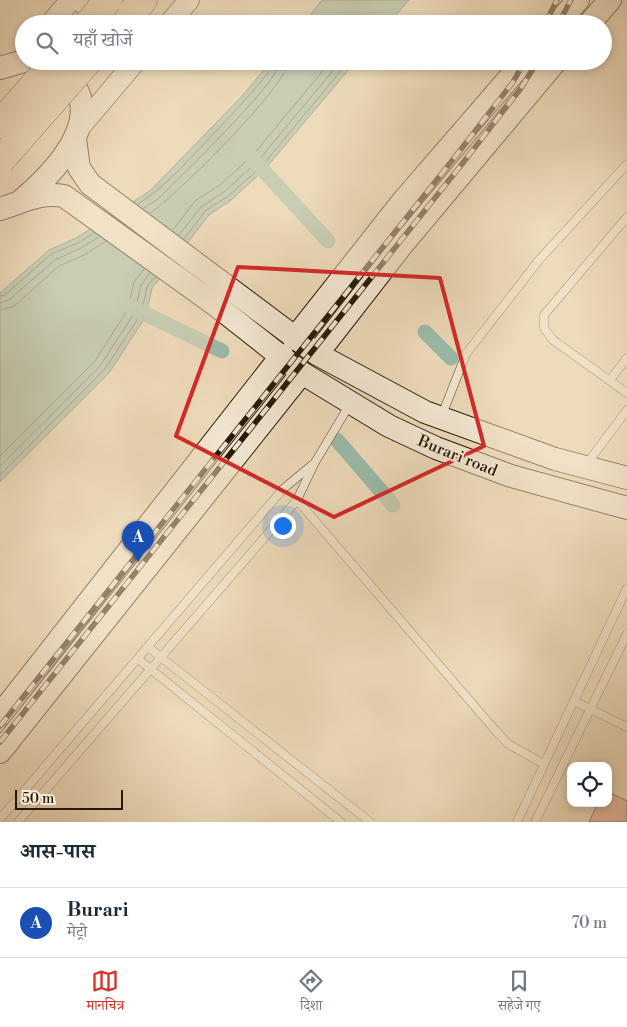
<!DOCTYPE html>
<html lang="hi">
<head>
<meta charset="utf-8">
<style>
  body { margin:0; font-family:"Libre Bodoni","Noto Serif Devanagari",serif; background:#f6f6f7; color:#1f2937 }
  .controls { position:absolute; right:15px; bottom:15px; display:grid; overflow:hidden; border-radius:10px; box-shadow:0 2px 8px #0003 }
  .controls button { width:45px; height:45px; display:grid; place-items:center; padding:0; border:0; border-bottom:1px solid #e0e1e3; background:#fff; color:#1f2937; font:25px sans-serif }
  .scale { position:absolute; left:15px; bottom:12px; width:108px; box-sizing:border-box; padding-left:5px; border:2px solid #26190a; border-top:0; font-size:14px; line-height:18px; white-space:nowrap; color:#26190a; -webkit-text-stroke:4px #f4e8d3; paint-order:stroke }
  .you { position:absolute; left:282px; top:525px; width:18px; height:18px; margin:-12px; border:4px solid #fff; border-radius:50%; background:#1a73e8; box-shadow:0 0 0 8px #1a73e833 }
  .badge { display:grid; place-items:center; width:32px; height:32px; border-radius:50%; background:#d93025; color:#fff; font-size:16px; font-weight:700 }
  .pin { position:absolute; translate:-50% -41px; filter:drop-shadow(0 1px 2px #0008) }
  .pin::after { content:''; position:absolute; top:26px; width:18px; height:15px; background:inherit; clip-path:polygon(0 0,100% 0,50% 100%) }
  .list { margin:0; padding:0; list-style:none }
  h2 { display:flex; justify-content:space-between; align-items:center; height:65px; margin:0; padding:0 20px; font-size:21px }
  h2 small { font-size:16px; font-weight:400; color:#747a83 }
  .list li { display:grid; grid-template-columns:32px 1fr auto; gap:15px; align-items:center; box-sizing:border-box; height:70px; padding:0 20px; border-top:1px solid #e0e1e3 }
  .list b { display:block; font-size:19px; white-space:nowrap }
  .list p { margin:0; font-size:16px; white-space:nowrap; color:#747a83 }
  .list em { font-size:16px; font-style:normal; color:#747a83 }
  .icon { flex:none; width:28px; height:28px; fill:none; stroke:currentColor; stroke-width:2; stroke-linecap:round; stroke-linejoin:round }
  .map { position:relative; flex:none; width:627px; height:822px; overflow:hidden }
  .search { position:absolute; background:#fff; box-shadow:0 2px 8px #0003; left:15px; right:15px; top:15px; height:55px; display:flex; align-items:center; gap:12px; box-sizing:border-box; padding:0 18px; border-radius:28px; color:#747a83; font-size:19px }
  .sheet { height:135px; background:#fff }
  nav { display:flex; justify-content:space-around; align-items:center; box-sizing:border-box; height:70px; border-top:1px solid #e0e1e3; background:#fff; font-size:14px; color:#747a83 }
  nav a { display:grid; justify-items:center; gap:2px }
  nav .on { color:#d93025 }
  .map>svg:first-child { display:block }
  .water { fill:#9bbcaa; stroke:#6c7b6a }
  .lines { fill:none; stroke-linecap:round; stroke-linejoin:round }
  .shore { stroke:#606a5a; stroke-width:1 }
  .canal { stroke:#9bbcaa; stroke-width:15 }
  .building { fill:#df9882; stroke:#26190a }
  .service-casing { stroke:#584a36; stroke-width:9 }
  .tertiary-casing { stroke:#584a36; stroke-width:22 }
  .secondary-casing { stroke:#26190a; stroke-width:24 }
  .trunk-casing { stroke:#26190a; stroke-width:29 }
  .service { stroke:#f4e8d3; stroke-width:8 }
  .tertiary { stroke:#f4e8d3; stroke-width:20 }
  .secondary { stroke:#f4e8d3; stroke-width:22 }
  .trunk { stroke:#eedbbb; stroke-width:28 }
  .rail-casing { stroke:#26190a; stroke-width:5.5 }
  .rail { stroke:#f4e8d3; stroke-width:4; stroke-dasharray:11; stroke-linecap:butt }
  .trunk-bridge-casing { stroke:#26190a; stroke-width:29; stroke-linecap:butt }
  .trunk-bridge { stroke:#eedbbb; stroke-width:28 }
  .marked { fill:none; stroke:#d62828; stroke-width:4; stroke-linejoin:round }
  .labels { text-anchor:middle; stroke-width:4; stroke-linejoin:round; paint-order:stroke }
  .street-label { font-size:16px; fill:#26190a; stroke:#f4e8d3 }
</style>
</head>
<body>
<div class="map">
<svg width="627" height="822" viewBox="0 0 627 822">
  <rect width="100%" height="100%" fill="#eedbbb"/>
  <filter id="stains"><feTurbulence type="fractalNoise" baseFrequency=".004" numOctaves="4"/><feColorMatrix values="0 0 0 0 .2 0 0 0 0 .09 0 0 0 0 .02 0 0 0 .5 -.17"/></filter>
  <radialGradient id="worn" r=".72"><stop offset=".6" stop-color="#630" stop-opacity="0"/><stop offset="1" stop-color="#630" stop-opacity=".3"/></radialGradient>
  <g class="water">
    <polygon points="322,0 409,0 388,24 303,24"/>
    <polygon points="271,61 356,61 265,169 231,200 209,215 152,288 146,316 109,373 0,482 0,293 49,250 76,238 150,191 243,95"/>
  </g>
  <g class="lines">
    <g class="shore">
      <path d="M138,204c24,-15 44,-37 63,-57 25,-26 50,-53 73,-81l1,-5"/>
      <path d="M144,208l14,-9c19,-19 122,-118 123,-138"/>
      <path d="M150,213c24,-15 138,-128 139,-152"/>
      <polyline points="173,230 195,201 220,185 252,156 331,61"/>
      <polyline points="179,235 201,207 225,191 257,162 341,61"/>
      <polyline points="184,239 205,211 228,196 262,166 349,61"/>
      <polyline points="0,296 5,295 51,254 78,243 94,233"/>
      <polyline points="0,303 9,300 55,260 81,248 99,237"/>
      <polyline points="0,310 14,306 59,266 84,255 106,241"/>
      <polyline points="0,456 95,361 128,309 134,282 144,269"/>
      <polyline points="0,466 100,366 135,312 141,285 150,273"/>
      <polyline points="0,475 105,369 141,314 147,287 155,277"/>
    </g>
    <g class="canal">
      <polyline points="251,157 328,241"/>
      <polyline points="129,306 222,351"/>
      <polyline points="425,332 451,358"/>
      <polyline points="337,440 393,505"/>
    </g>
  </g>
  <polygon class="building" points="608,792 627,801 627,822 589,822 598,803 608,803"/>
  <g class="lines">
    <defs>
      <g id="service">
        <polyline points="627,217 544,315 544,328 553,340 627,393"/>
        <polyline points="610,380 627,358"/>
        <polyline points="442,415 466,354 539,260 627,164"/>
        <polyline points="586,465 627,410"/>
        <polyline points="297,500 495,730 508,744 544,764"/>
        <polyline points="148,647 370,822"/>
        <polyline points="138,659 341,822"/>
        <polyline points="574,701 627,727"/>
        <polyline points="0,819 283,489 312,465"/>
        <polyline points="18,822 297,500 314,464 350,404"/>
        <polyline points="517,822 627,588"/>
        <polyline points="535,822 627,634"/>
      </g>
      <g id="tertiary">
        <polyline points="79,0 107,24"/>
        <polyline points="50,24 71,0"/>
        <polyline points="169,24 189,0"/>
        <polyline points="80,127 136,61"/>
      </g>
      <g id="secondary">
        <polyline points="557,24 578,0"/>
        <polyline points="589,24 610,0"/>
        <polyline points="0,68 24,61"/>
        <polyline points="75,139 79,168 90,184 317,354 425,412 555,459 627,478"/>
        <path d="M23,199c34,-29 90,-88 37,-128"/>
        <path d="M0,209c23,-7 39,-17 64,-13l153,110 85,67 87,53 47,22 75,28 116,32"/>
        <polyline points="294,339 403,201 524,61"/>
        <polyline points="317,354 402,245 556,61"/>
        <polyline points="0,715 282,355"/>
        <polyline points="0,752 302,373"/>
      </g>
      <polyline id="trunk" points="122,24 143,0"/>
    </defs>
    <use href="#service" class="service-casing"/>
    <use href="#tertiary" class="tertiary-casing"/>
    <use href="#secondary" class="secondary-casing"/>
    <use href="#trunk" class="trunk-casing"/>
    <use href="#service" class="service"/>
    <use href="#tertiary" class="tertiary"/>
    <use href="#secondary" class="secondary"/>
    <use href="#trunk" class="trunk"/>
    <defs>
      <g id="rail">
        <polyline points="545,24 557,0"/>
        <polyline points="558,24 571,0"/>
        <polyline points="0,726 455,157 513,82 525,61"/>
        <polyline points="0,742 462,164 521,88 538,61"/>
      </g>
    </defs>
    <use href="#rail" class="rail-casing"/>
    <use href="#rail" class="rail"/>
    <defs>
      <g id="trunk-bridge">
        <polyline points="88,24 108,0"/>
        <polyline points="0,124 55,61"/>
        <polyline points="0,161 88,61"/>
      </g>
    </defs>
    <use href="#trunk-bridge" class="trunk-bridge-casing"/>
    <use href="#trunk-bridge" class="trunk-bridge"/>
  </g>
  <path d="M0 0H627V822H0ZM238,267l202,11 44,168 -150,71 -158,-81z" fill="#eedbbb" fill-opacity=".55" fill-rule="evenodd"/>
  <path class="marked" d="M238,267l202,11 44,168 -150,71 -158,-81z"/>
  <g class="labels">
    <g class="street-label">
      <text transform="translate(458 455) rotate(22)" y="6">Burari road</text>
    </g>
  </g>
  <rect width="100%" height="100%" filter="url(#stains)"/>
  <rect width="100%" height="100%" fill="url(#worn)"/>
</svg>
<div class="controls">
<button><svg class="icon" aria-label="locate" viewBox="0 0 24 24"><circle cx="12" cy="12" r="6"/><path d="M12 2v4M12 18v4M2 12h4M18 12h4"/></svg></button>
</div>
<div class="scale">50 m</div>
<div class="you"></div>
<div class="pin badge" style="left:138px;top:562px;background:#1a4fb4">A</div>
<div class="search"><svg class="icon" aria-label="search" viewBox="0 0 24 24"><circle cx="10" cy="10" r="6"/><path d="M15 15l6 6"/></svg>यहाँ खोजें</div>
</div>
<section class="sheet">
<h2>आस-पास<small></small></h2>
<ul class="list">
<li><span class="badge" style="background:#1a4fb4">A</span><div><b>Burari</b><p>मेट्रो</p></div><em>70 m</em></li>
</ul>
</section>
<nav>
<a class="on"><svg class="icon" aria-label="map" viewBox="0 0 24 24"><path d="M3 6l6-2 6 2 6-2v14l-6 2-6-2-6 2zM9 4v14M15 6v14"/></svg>मानचित्र</a>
<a><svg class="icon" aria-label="directions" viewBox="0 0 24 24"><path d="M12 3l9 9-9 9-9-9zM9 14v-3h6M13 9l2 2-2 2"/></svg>दिशा</a>
<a><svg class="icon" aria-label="saved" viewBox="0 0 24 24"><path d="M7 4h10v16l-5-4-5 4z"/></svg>सहेजे गए</a>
</nav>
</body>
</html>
